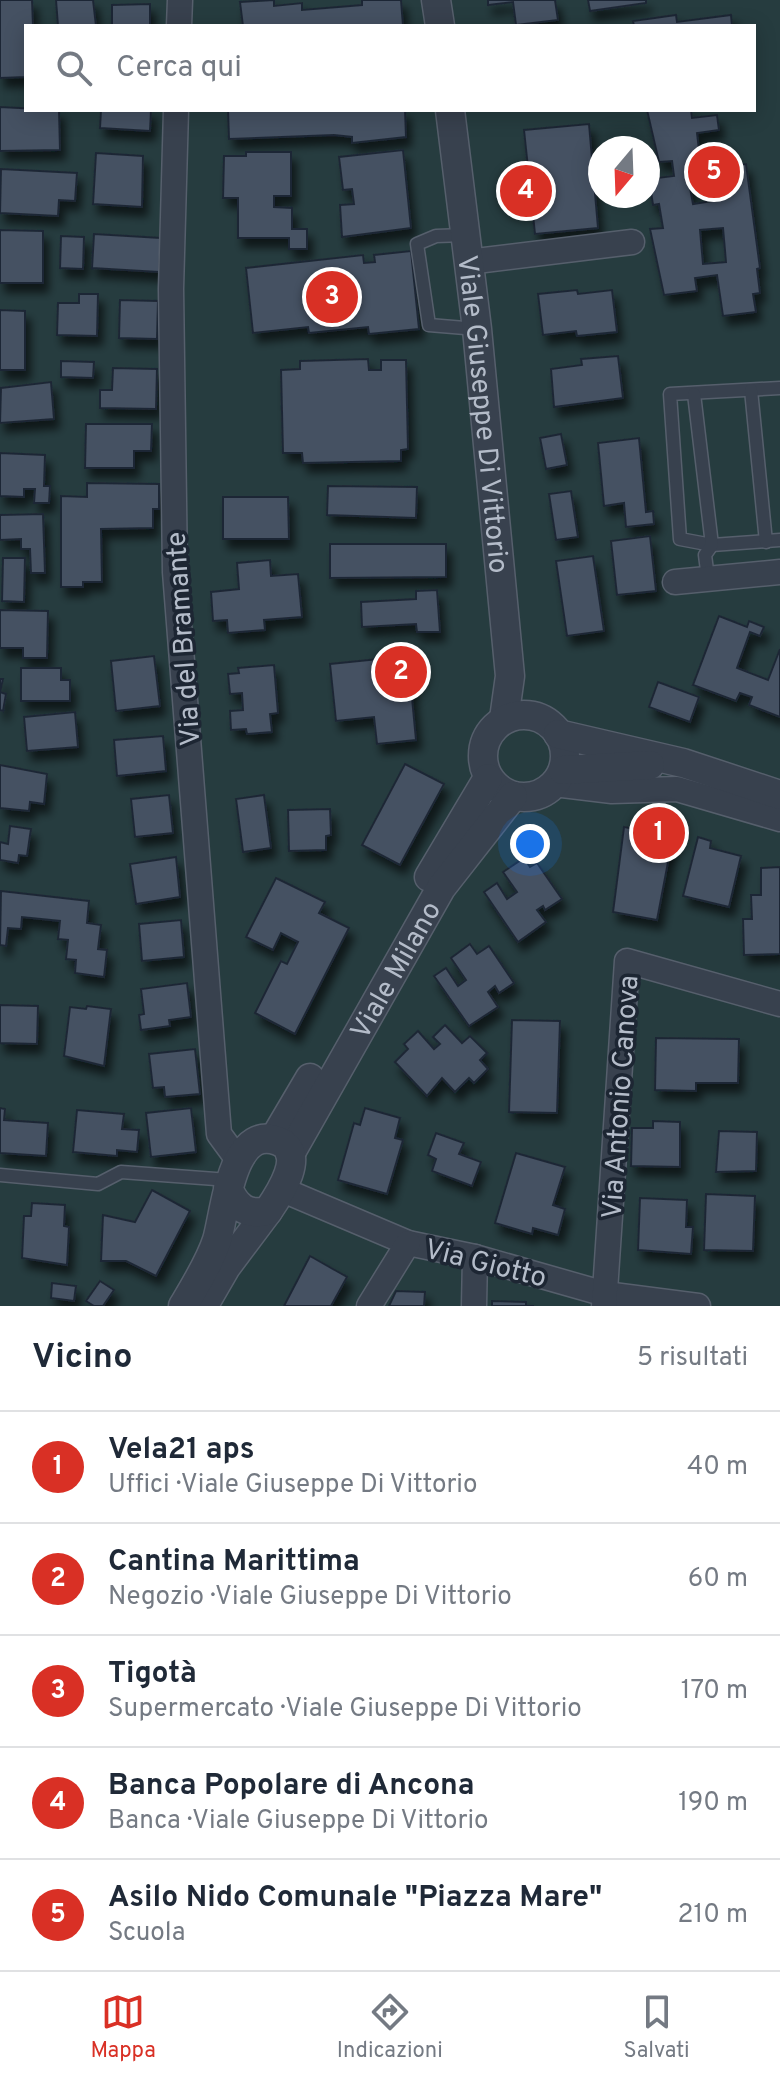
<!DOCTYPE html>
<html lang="it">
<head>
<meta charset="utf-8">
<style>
  body { margin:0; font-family:Overpass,sans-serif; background:#f2f2f3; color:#1f2937 }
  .compass { position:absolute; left:588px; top:136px; width:72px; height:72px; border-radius:50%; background:#fff; box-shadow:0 4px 20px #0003; rotate:199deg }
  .you { position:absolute; left:530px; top:844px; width:28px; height:28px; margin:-20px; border:6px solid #fff; border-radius:50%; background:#1a73e8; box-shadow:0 0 0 12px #1a73e833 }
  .badge { display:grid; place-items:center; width:52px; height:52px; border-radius:50%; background:#d93025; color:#fff; font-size:26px; font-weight:700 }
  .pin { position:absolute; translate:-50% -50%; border:4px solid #fff; box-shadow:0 2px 8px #0006 }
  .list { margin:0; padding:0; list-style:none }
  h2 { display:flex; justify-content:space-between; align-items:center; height:104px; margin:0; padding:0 32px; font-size:34px }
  h2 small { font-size:26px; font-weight:400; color:#747a83 }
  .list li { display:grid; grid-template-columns:52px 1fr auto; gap:24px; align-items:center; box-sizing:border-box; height:112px; padding:0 32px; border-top:2px solid #e0e1e3 }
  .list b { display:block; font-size:30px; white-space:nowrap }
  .list p { margin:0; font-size:26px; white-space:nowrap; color:#747a83 }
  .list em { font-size:26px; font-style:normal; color:#747a83 }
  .icon { flex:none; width:44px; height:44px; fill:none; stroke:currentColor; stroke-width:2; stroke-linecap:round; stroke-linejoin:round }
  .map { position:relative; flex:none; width:780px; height:1306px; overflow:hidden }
  .search { position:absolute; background:#fff; box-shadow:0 4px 20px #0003; left:24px; right:24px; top:24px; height:88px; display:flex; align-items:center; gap:20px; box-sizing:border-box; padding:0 28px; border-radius:0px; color:#747a83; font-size:30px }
  .sheet { height:664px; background:#fff }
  nav { display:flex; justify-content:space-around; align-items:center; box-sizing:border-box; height:112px; border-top:2px solid #e0e1e3; background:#fff; font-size:22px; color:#747a83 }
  nav a { display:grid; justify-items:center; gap:4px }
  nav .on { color:#d93025 }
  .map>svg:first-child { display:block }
  .green { fill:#263c3f; fill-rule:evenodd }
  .building { fill:#455162; stroke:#1f2835; stroke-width:2; fill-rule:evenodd; filter:url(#shadow) }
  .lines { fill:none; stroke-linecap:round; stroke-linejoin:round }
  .service-casing { stroke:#565f6c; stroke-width:15 }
  .minor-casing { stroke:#565f6c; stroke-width:27 }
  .tertiary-casing { stroke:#565f6c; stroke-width:31 }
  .service { stroke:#38414e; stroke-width:12 }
  .minor { stroke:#38414e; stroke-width:24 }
  .tertiary { stroke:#38414e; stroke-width:28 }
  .labels { text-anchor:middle; stroke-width:7; stroke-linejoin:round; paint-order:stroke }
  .street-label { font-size:28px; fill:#b4bcc9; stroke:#1d2633 }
</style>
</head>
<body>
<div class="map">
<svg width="780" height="1306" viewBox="0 0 780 1306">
  <defs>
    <filter id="shadow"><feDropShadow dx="5" dy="9" stdDeviation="4" flood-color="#0009"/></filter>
  </defs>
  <rect width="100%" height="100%" fill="#242f3e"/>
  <path class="green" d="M0,0h780v1306h-780zM26,26h728v84h-728zM600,148h48v48h-48z"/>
  <g class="building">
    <polygon points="0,0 32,0 33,26 26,26 26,77 0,78"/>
    <polygon points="56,0 93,0 96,26 58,26"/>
    <polygon points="274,0 274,6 302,3 302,10 362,5 362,0 401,0 403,26 243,26 240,2"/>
    <polygon points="488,0 555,0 558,20 516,25 513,2 488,5"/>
    <polygon points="588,0 646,0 646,3 590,11"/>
    <polygon points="150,4 150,26 112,26 112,5"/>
    <polygon points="676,15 677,22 731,15 732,26 634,26 633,21"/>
    <polygon points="0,107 59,110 60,150 0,151"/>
    <polygon points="101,110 151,110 150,131 100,128"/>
    <polygon points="228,110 405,110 406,137 352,143 352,137 334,135 229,139"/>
    <path d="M647,110h44l1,8 25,-3 2,15 -22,3 3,25 27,-4 2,12 17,-2 14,104 -3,1 3,24 -7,1 3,18 -33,4 -6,-41 -22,3 2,13 -33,4 -14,-66 13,-1 -4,-24 -6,1 -4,-26 25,-3 -2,-15 -13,1zM715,173l4,27 -26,4 -5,-27zM723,228l3,34 -23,2 -3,-34z"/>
    <polygon points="589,124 598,228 535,234 524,130"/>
    <polygon points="403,150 411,228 342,237 340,205 354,204 352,189 343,190 339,157"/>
    <polygon points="246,152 291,152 291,196 274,196 274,207 292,208 292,229 307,229 307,249 289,249 289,238 238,238 238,198 223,198 224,156 246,156"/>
    <polygon points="96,153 143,156 142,207 93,204"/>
    <polygon points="1,169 77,173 75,201 59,200 58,216 0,213"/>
    <polygon points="0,230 43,231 43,283 0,283"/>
    <polygon points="94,234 161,238 159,272 92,268"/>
    <polygon points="61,236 84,237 83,269 60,268"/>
    <polygon points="411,251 419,329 369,334 368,327 309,333 308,327 253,333 246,268 363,255 364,263 375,262 374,255"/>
    <polygon points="577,290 578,294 612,290 617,332 577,336 576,331 543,335 538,294"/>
    <polygon points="79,294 98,294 97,336 57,335 58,303 79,303"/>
    <polygon points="120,300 158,301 157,339 119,338"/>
    <polygon points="0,310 25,311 25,370 0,370"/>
    <polygon points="618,356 623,398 554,407 551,369 582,365 581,359"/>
    <polygon points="368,359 369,370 381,370 381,360 406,360 408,449 401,450 401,461 303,463 302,453 283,453 281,370 300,369 300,361"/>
    <polygon points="61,361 94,362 93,378 61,377"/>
    <polygon points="113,368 157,369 156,409 100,408 100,390 112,390"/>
    <polygon points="51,382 54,419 0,423 1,388"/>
    <polygon points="86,424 152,424 151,451 134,451 134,468 85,468"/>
    <polygon points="561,434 567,465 546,469 540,438"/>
    <polygon points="639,438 646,512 653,511 654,524 626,527 624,503 604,506 598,443"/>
    <polygon points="0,453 45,455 44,486 50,486 49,503 34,503 35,489 24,489 24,497 0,496"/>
    <polygon points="87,483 159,484 159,509 153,509 153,528 101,529 102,582 83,582 83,587 61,587 61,496 87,497"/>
    <polygon points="328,486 417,487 416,518 327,515"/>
    <polygon points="571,491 578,537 556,540 549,494"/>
    <polygon points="223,497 288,497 289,539 223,539"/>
    <polygon points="43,514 45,573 31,573 30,549 21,549 21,539 0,540 0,515"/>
    <polygon points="650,536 656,591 617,595 611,541"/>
    <polygon points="330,544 446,544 446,577 330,578"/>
    <polygon points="593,556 604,631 567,636 556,561"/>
    <polygon points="3,558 25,558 24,602 2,601"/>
    <polygon points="270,560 271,576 298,574 302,617 264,620 265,630 228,633 227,620 213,621 211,592 239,589 237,563"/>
    <polygon points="437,590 440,632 417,632 416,624 362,627 361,602 416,599 416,591"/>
    <polygon points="0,610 48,611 47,658 23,658 23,648 0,648"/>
    <polygon points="719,616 747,627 749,621 764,627 760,636 750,632 737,668 768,680 780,649 780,717 749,705 752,697 740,693 736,701 693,685"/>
    <polygon points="154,656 160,706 116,711 111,661"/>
    <polygon points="408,656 416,740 377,744 374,717 336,721 330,664"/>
    <polygon points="274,665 278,713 270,714 272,732 247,734 246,729 231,730 230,711 243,710 242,693 230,694 228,674 239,673 238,668"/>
    <polygon points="21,668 61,668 61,680 70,680 70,701 21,701"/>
    <polygon points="0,679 3,679 0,692 6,694 3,711 0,710"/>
    <polygon points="658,682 699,697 690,722 649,707"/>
    <polygon points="75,712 78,747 27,751 24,717"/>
    <polygon points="163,736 166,771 117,776 114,740"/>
    <polygon points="405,764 444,784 400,865 362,845"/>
    <polygon points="0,765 47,774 44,804 30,802 29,811 0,808"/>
    <polygon points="169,795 173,833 135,837 131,799"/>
    <polygon points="264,795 271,848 243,852 236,799"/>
    <polygon points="330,809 331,835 326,836 326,850 289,851 288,810"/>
    <polygon points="10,826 31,829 27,856 19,855 18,863 0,860 0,842 8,844"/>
    <polygon points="624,827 673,836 657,920 613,912"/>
    <polygon points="698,837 711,841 710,848 741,856 729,907 683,896"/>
    <polygon points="176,857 180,897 136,904 130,864"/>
    <polygon points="524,858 530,867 537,863 562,899 545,910 543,906 537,910 546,922 518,942 484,892 497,883 507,899 517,892 503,872"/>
    <polygon points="780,867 780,954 744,955 743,919 752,919 751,895 761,895 761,868"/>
    <polygon points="276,878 325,902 319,913 349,928 295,1034 255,1013 281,961 287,964 298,942 281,933 273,950 246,937"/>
    <polygon points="1,891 89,901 87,923 101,925 98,949 107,950 104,977 75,973 76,960 66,959 68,940 58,939 60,921 22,917 21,929 8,928 6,946 0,945"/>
    <polygon points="181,920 184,957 142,961 139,924"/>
    <polygon points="470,944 477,954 489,946 514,983 499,993 495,986 488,992 498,1007 469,1026 434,976 446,968 458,986 466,980 451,958"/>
    <polygon points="187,983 191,1017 169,1020 170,1026 141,1030 139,1015 144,1014 141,989"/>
    <polygon points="0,1005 38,1006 37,1044 0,1043"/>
    <polygon points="87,1006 111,1009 104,1066 64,1056 70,1007 86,1009"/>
    <polygon points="512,1020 560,1021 557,1113 509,1112"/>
    <polygon points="445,1025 462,1043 470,1036 487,1053 480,1060 488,1069 474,1083 469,1078 455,1092 442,1078 427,1096 395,1062 408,1049 404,1044 418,1031 434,1049 440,1044 433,1037"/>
    <polygon points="656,1038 739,1039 738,1083 696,1083 696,1091 655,1090"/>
    <polygon points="195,1049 200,1094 165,1097 164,1087 153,1088 149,1054"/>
    <polygon points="0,1108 5,1109 4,1120 48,1123 46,1156 0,1153"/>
    <polygon points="191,1108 196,1152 151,1157 146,1113"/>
    <polygon points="365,1108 400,1118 395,1138 403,1140 387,1194 338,1180 354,1123 360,1125"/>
    <polygon points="77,1110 124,1114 122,1129 139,1130 137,1152 117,1150 117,1156 73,1152"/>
    <polygon points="653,1121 680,1122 680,1167 631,1166 632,1128 653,1128"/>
    <polygon points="719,1131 757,1132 756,1171 716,1172"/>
    <polygon points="436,1133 464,1143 459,1154 481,1162 472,1186 432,1171 436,1159 428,1155"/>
    <polygon points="516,1153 565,1167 553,1205 565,1209 558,1235 533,1228 532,1234 495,1223"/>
    <polygon points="152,1190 190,1211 156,1276 126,1261 101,1261 103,1215 135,1222"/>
    <polygon points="706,1194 755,1196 753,1251 704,1250"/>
    <polygon points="640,1198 687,1200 686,1227 693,1227 691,1254 638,1250"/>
    <polygon points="32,1203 65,1205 64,1226 69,1227 67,1265 22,1258 24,1216 31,1216"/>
    <polygon points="310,1256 347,1277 331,1306 284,1306"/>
    <polygon points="100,1281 114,1290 103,1306 94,1306 86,1301"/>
    <polygon points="52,1283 76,1286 74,1301 51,1298"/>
    <polygon points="396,1291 425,1292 424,1306 389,1306"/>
    <polygon points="492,1301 526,1302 526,1306 534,1306 492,1306"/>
  </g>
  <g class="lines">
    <defs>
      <g id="service">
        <polyline points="465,235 436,236 417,244 429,325 477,329"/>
        <polyline points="780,388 670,394 680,539 712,545 780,540"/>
        <polyline points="751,390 766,542"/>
        <polyline points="694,394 712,545 705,555 708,578"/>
        <polyline points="0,1175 98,1184 121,1172 229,1180"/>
      </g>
      <g id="minor">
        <polyline points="179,26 180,0"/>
        <polyline points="176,110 171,289 175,572 219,1134 238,1160"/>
        <polyline points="468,262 632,242"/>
        <polyline points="675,582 780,572"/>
        <polyline points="554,784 612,791 677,789 780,819"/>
        <polyline points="283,1190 408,1243 475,1257 605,1294 698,1306"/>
        <polyline points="369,1306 408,1243"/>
        <polyline points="474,1306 475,1257"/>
        <polyline points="604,1306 627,961 780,1004"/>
      </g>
      <g id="tertiary">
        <polyline points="436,0 440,26"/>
        <path id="s1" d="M450,110l27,219 33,347 -6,43"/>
        <circle cx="524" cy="756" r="41"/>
        <polyline points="558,734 683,763 780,795"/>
        <polyline points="563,770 650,765"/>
        <polyline points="429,877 488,778"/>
        <polyline points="274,1139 310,1078"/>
        <path id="s2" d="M290,1154l151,-266 72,-92"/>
        <polyline points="204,1305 226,1267 268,1211"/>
        <path d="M183,1306c12,-20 27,-44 34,-66 8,-26 14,-117 61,-99 30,11 1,54 -10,70 -21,5 -32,-4 -40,-23"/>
      </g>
    </defs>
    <use href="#service" class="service-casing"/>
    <use href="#minor" class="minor-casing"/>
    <use href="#tertiary" class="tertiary-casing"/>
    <use href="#service" class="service"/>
    <use href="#minor" class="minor"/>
    <use href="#tertiary" class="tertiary"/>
  </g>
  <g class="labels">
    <g class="street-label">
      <text dy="10" stroke="none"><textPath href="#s1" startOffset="306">Viale Giuseppe Di Vittorio</textPath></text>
      <text transform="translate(182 639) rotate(-94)" y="10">Via del Bramante</text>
      <text dy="10" stroke="none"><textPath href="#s2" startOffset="212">Viale Milano</textPath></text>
      <text transform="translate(619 1097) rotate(-86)" y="10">Via Antonio Canova</text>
      <text transform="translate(486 1262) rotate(14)" y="10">Via Giotto</text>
    </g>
  </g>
</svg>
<svg class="compass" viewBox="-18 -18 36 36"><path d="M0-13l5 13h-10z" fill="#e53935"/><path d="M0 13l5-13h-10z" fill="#747a83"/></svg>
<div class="you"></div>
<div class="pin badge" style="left:659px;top:833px">1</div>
<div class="pin badge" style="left:401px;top:672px">2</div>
<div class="pin badge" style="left:332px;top:297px">3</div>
<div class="pin badge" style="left:526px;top:191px">4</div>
<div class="pin badge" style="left:714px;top:172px">5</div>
<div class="search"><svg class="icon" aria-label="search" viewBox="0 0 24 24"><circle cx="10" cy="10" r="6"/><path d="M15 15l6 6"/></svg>Cerca qui</div>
</div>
<section class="sheet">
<h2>Vicino<small>5 risultati</small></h2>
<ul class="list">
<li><span class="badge">1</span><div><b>Vela21 aps</b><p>Uffici · Viale Giuseppe Di Vittorio</p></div><em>40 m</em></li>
<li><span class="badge">2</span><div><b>Cantina Marittima</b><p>Negozio · Viale Giuseppe Di Vittorio</p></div><em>60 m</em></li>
<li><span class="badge">3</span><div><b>Tigotà</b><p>Supermercato · Viale Giuseppe Di Vittorio</p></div><em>170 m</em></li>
<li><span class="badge">4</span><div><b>Banca Popolare di Ancona</b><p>Banca · Viale Giuseppe Di Vittorio</p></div><em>190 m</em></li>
<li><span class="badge">5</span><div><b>Asilo Nido Comunale &quot;Piazza Mare&quot;</b><p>Scuola</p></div><em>210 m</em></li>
</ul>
</section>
<nav>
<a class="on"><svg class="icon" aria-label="map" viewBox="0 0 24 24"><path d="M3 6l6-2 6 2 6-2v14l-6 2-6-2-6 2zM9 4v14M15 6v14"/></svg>Mappa</a>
<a><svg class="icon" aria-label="directions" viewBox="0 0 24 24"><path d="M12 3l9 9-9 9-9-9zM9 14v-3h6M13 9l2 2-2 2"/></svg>Indicazioni</a>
<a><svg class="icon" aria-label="saved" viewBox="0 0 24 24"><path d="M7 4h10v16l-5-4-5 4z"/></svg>Salvati</a>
</nav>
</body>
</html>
